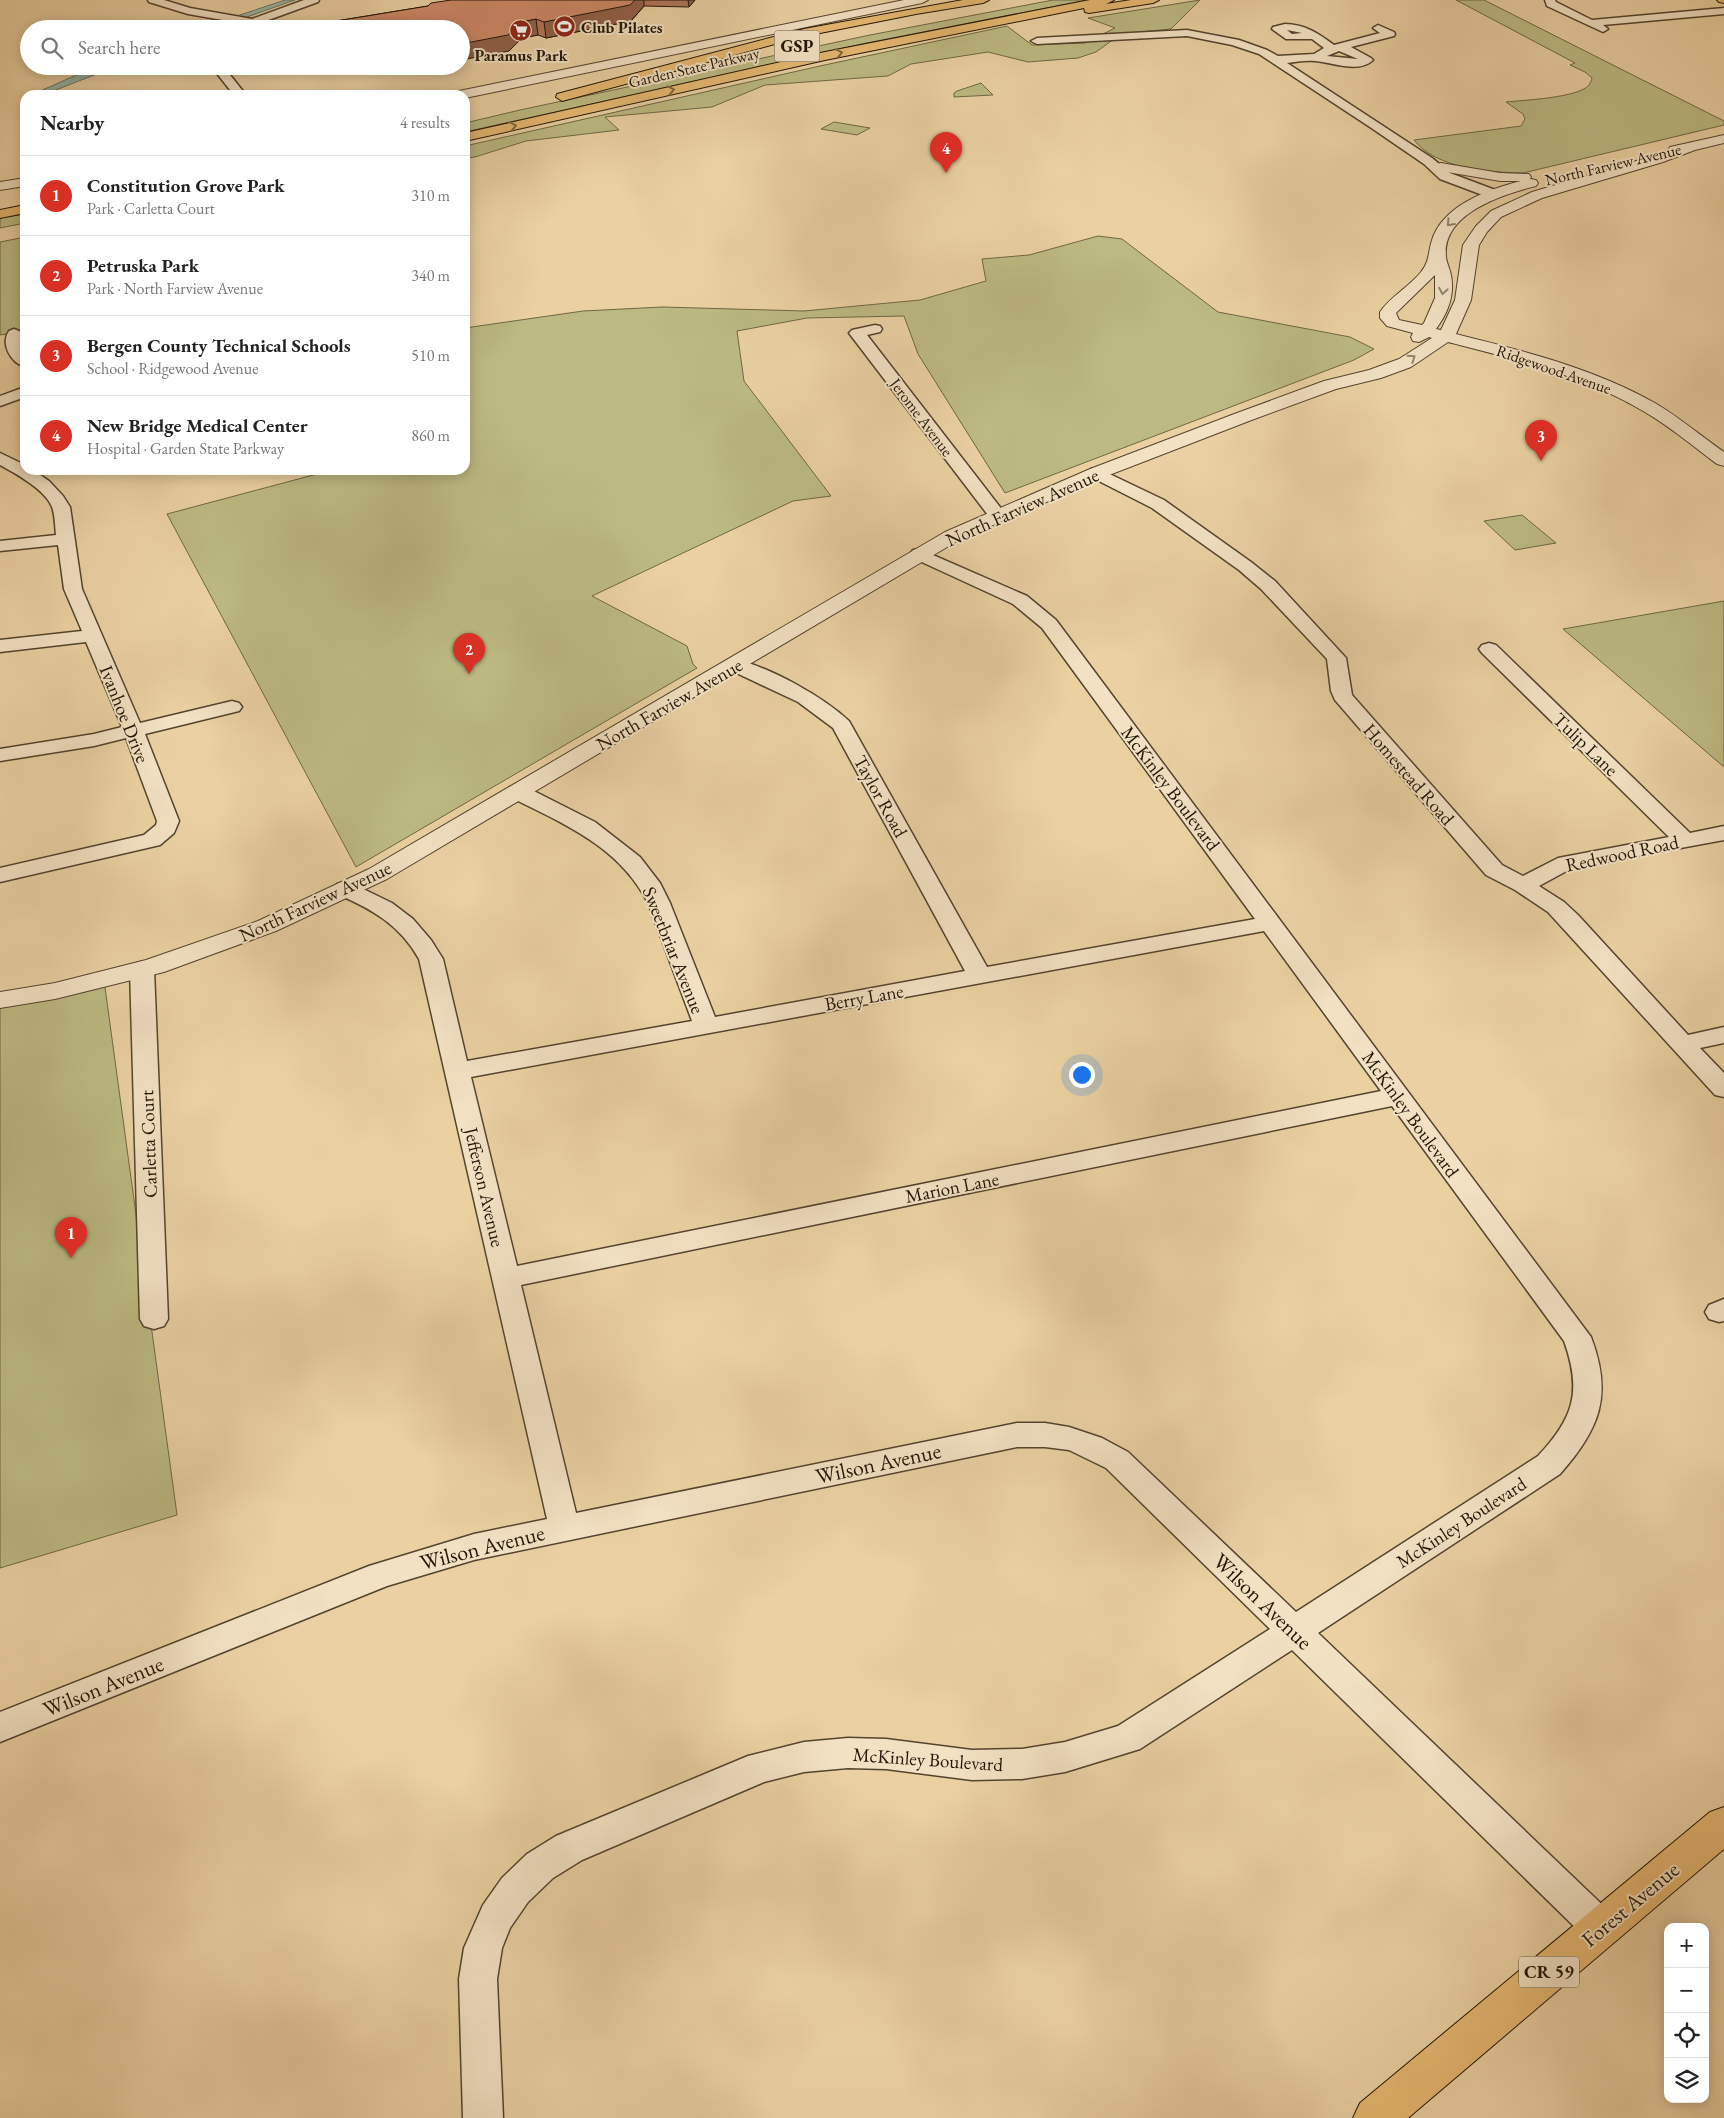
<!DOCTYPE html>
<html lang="en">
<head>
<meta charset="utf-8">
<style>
  body { margin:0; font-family:"EB Garamond",serif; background:#f6f6f6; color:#222 }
  .controls { position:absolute; right:15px; bottom:15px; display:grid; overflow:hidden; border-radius:10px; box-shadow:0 2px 12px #0003 }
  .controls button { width:45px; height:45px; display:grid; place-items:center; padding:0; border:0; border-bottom:1px solid #e0e0e0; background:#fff; color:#222; font:25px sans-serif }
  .you { position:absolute; left:1081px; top:1074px; width:18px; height:18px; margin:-12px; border:4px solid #fff; border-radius:50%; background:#1a73e8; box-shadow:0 0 0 8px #1a73e833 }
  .badge { display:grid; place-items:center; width:32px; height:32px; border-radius:50%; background:#d93025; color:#fff; font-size:16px; font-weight:700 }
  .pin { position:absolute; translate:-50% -41px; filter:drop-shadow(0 1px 2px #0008) }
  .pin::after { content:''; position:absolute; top:26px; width:18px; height:15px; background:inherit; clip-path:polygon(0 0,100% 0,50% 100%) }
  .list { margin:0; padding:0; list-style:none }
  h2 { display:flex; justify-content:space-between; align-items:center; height:65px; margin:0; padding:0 20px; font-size:21px }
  h2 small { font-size:16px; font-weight:400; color:#767676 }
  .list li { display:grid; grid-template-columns:32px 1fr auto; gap:15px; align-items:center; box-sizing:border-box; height:80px; padding:0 20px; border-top:1px solid #e0e0e0 }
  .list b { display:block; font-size:19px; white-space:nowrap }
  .list p { margin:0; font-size:16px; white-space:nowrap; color:#767676 }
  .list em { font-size:16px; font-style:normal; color:#767676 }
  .icon { flex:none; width:28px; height:28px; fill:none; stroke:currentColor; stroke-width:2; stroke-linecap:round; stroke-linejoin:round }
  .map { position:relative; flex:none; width:1724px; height:2118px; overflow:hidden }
  .search { position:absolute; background:#fff; box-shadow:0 2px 12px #0003; left:20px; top:20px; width:450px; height:55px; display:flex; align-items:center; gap:12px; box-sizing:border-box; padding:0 18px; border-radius:28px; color:#767676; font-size:19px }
  .panel { position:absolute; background:#fff; box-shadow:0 2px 12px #0003; left:20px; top:90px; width:450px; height:385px; border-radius:15px }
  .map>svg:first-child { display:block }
  .green { fill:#bcba82; stroke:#6e6844 }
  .water { fill:#98b7a4; stroke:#687665 }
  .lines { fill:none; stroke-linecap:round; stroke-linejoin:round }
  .minor-casing { stroke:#53442e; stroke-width:3 }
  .tertiary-casing { stroke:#53442e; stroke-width:2 }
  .primary-casing { stroke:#201507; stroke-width:2 }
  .motorway-casing { stroke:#201507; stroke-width:2 }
  .minor { fill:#f2e1c3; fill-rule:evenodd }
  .tertiary { fill:#f2e1c3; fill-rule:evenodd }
  .primary { fill:#e6b871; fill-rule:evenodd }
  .motorway { fill:#e6b871; fill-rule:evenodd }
  .wall { fill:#b17559; stroke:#201507 }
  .shaded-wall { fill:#905f48; stroke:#201507 }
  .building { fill:#ce8867; stroke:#201507 }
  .oneway { stroke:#83663c }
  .oneway2 { stroke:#94856e }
  .labels { text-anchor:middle; stroke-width:4; stroke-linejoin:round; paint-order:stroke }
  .far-poi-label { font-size:16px; font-weight:bold; fill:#201507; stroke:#f2e1c3; text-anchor:start }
  .far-street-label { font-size:16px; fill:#201507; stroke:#f2e1c3 }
  .shield { fill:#f2e1c3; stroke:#5f523f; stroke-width:1 }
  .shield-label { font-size:18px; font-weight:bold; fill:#201507 }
  .street-label { font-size:19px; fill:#201507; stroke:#f2e1c3 }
  .near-street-label { font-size:22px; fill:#201507; stroke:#f2e1c3 }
</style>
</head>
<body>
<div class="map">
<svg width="1724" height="2118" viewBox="0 0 1724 2118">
  <rect width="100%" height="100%" fill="#ebd1a2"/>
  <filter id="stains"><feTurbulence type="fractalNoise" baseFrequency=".004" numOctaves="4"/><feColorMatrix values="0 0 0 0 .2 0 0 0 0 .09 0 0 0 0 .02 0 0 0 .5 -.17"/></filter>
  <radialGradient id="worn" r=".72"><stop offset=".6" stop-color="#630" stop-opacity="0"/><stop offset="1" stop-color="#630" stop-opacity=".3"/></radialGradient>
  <g class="green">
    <polygon points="1053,0 1087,0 867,43 465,132 465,123 520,110 870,35"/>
    <polygon points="1200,0 1171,29 1121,34 1096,52 1078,58 1028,62 988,52 911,64 888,76 765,85 712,107 605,117 619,130 526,141 475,157 465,158 465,146 820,66 1007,26 1032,45 1085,43 1115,28 1088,18"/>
    <path d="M1456,0h28l240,121v4l-201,48c-35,-1 -86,-4 -109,-33l107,-14 4,-7 -2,-5 -17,-12c18,-2 72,-4 83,-17 1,-1 3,-6 3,-7l-7,-6 -15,-7 5,-2z"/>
    <polygon points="981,83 993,95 954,97 954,93 957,91"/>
    <polygon points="834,122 870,128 857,135 821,129"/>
    <polygon points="25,214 25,223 0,228 0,218"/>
    <polygon points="1098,236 1122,239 1218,312 1350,337 1374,349 1354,360 1005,493 918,354 904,316 807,318 737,331 744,381 831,496 793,501 592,596 687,646 693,664 697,668 356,867 167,514 332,470 465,470 465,328 583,311 662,307 804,311 920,300 986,281 982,259 1029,255"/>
    <polygon points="25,237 25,331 0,335 0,242"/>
    <polygon points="1522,515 1556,543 1515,550 1484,521"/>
    <polygon points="1724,601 1724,767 1563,629"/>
    <polygon points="104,980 177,1515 0,1568 0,1000"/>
  </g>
  <g class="water">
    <polygon points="285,0 295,0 213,29 198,29"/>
    <polygon points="97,66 117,66 43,95 31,95"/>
  </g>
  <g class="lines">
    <defs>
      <g id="minor">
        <polygon points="148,0 164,0 190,8 252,19 304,0 319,0 318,2 244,29 231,28 240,23 188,14 149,2"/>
        <polygon points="1545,0 1555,0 1556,2 1592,20 1724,8 1724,14 1603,25 1608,29 1603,32 1547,6"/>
        <path d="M1285,24c20,0 34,10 49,21l46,-12 -7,-5 5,-3 16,7 1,2 -1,2 -43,11 20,11 2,2c-14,14 -42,2 -58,1 -9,-1 -19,1 -28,2l145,95 18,15 48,18 2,3 -2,3h-10l-48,-18 -16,-15 -54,-37 -111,-73 -27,-9 -45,-9 -150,8 -6,-3 6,-3 150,-8 52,10 28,10 11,6 36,-2 10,-6 -12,-9h-26l-14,-10 1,-2zM1287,30l15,3 -10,1zM1339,51l19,8 -31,-3z"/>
        <polygon points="211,66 223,66 246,95 234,95"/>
        <polygon points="875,325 880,326 882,329 880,332 867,335 1003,511 1006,515 1003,519 997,520 991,519 849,333 852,330"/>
        <path d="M14,329l5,2 3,3 3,33c-14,-4 -25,-23 -16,-36z"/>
        <polygon points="25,387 25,397 0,406 0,396"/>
        <path d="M0,453l25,12v5h8l16,11 14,15 7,11 12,82 58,134 92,-22 7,2 3,4 -3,4 -94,23 34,87 -5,12 -14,12 -160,37v-14l144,-33 12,-10 1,-4 -31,-83 -32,8 -94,15v-12l94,-15 28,-7 -36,-85 -86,10v-12l82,-9 -18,-42 -6,-44 -58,6v-10l56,-6c-1,-9 -1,-20 -4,-28 -6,-17 -37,-34 -52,-42z"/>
        <polygon points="1097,468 1164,500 1251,562 1275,581 1346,658 1352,695 1502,865 1523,876 1558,858 1669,837 1482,653 1479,649 1482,645 1489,643 1496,645 1690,833 1724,826 1724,840 1572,868 1539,886 1564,902 1578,915 1688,1035 1724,1027 1724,1043 1700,1048 1724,1073 1724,1097 1715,1095 1548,912 1515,890 1486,875 1335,700 1331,691 1327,659 1261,589 1239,570 1152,508 1091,477 1089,473 1091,469"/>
        <path d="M919,549l108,47 29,24 535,717c22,58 9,92 -31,137l-242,159 296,283 5,12 -5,12 -13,6 -13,-6 -296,-290 -152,99 -75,23 -43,7 -50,1 -86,-11 -38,-1 -44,4 -40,10 -182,78 -29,18 -25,24 -18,26 -8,20 -5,31 6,139h-40l-4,-139 5,-31 19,-43 19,-27 25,-24 29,-18 192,-80 56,-14 44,-4 38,1 86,11 50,-1 43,-7 53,-16 152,-97 -164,-161 -37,-18 -24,-3h-28l-543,113 -87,26 -387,156v-30l369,-146 105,-32 73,-15 -128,-560c-19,-34 -47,-50 -82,-65l-3,-5 3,-5 8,-2 8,2 39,19 21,16 18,21 12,19 24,102 225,-40 -44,-118c-29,-57 -84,-79 -138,-106l-3,-5 3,-5 8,-1 8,1 69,35 45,35 20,26 10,20 45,114 250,-46 -132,-243 -35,-26 -70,-33 -3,-4 3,-4 7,-2c36,9 87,37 114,62l138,246 268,-48 -213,-291 -29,-24 -100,-46 -3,-4 3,-4zM1264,931l117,160 -864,175 -46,-189zM1392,1106l172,235c18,50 10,77 -26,115l-242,156 -168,-160 -26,-14 -33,-11 -24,-4h-28l-441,90 -55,-228z"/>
        <polygon points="142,962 150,964 154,969 168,1319 164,1326 154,1329 144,1326 140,1319 130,969 134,964"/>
        <polygon points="1724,1299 1724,1321 1719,1322 1709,1319 1705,1312 1709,1305"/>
      </g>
      <g id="tertiary">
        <polygon points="904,0 928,0 922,3 465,98 465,95 453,95 459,91"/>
        <path d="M1724,135v8l-29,7 -32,12 -121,36 -41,19 -14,15 -8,13 -8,55 -15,34c68,17 137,34 199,69 24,14 46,33 69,49v14l-7,-2c-24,-18 -48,-38 -74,-53 -60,-36 -129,-52 -195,-69l-37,25 -30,11 -45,11 -87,32 -145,56 -145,63 -572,339 -111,52 -112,41 -109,27 -55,9v-16l55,-9 91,-23 112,-39 111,-52 576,-337 145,-63 147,-56 87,-32 45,-11 30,-11 33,-21 -3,-1 -10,5 -6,-1 -2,-4 2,-4 -26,-7 -7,-8v-6c11,-16 29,-25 41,-40 9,-11 7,-20 11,-32 11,-35 57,-51 89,-59h-21l-59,-10 -5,-1 -2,-3 2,-3 5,-1 59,10 29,1 2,3 -1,2 6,1 2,3 -2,3c-32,8 -94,27 -90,70 0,6 4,13 5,19 4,20 -3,38 -15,54l5,1 14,-30 8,-55 13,-19 15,-15 41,-19 121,-36 15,-6 2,-3zM1435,275v23l-11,25 -2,2 -23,-5 -3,-7z"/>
        <polygon points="25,178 25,186 0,190 0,182"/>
      </g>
      <g id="primary">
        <polygon points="1717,0 1724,0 1724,3 1719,2"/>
        <polygon points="1724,1807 1724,1849 1408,2118 1353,2118 1360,2103 1710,1812"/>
      </g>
      <g id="motorway">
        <polygon points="963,0 989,0 983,3 916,14 805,36 562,101 556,97 557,94 804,29"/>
        <polygon points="1090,0 1114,0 1106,4 1131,0 1159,0 1153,3 1089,13 1085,12 1084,8 825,60 465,141 465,133 825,52"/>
        <polygon points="25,205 25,213 0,218 0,210"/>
      </g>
    </defs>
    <use href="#minor" class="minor-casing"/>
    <use href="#tertiary" class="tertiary-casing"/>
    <use href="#primary" class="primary-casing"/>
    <use href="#motorway" class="motorway-casing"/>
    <use href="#minor" class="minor"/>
    <use href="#tertiary" class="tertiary"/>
    <use href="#primary" class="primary"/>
    <use href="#motorway" class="motorway"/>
  </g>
  <g class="wall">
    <polygon points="451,0 695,0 689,7 644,6 631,21 546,38 538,35 522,38 509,51 461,29 325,29 324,23 428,6"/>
    <polygon points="377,66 429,66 391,73"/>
  </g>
  <g class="shaded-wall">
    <polygon points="635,0 644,0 644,6 631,21 546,38 544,22"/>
    <polygon points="688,0 695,0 689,7"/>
    <polygon points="536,19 538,35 522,38 509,51 461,60 461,44 521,22"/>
    <polygon points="390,66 429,66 391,73"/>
  </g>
  <polygon class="building" points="451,0 635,0 630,5 544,22 536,19 521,22 508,35 461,44 461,29 335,29 324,23 428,6 431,3"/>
  <defs><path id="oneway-chevron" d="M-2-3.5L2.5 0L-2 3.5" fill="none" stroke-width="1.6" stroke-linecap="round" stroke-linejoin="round" transform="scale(1.25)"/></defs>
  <g class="oneway">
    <use href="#oneway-chevron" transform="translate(839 53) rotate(-12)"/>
    <use href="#oneway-chevron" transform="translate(671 90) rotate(-13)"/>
    <use href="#oneway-chevron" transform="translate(513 126) rotate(-13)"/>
  </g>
  <g class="oneway2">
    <use href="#oneway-chevron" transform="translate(1450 223) rotate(132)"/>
    <use href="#oneway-chevron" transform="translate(1443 291) rotate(99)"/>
    <use href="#oneway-chevron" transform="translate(1412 358) rotate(-34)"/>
  </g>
  <defs>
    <symbol id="stadium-disc" viewBox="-11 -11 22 22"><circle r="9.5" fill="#8f2418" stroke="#f2e1c3"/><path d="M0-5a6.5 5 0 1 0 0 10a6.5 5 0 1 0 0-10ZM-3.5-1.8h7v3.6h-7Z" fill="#fff"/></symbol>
    <symbol id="supermarket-disc" viewBox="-11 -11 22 22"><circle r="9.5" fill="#8f2418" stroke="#f2e1c3"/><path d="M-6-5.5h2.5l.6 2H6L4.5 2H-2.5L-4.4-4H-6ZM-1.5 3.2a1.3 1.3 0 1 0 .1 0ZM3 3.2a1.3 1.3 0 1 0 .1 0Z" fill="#fff"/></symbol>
  </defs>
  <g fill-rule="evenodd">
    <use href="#stadium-disc" x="552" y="14" width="25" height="25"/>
    <use href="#supermarket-disc" x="508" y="18" width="25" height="25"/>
  </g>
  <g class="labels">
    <g class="far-poi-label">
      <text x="581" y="33">Club Pilates</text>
      <text x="521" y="61" text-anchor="middle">Paramus Park</text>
    </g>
    <g class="far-street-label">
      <text transform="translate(694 67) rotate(-13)" y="6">Garden State Parkway</text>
      <text transform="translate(1613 164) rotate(-13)" y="6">North Farview Avenue</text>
      <text transform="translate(1554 369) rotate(19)" y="6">Ridgewood Avenue</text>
      <text transform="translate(922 417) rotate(53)" y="6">Jerome Avenue</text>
    </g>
    <g class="shield">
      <rect x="774.5" y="30.5" width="45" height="31" rx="4"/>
      <rect x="1519" y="1956.5" width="60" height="31" rx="4"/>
    </g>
    <g class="shield-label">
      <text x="797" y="52">GSP</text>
      <text x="1549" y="1978">CR 59</text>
    </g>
    <g class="street-label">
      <text transform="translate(1022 507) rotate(-24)" y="7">North Farview Avenue</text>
      <text transform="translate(669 704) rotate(-30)" y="7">North Farview Avenue</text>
      <text transform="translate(125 714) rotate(68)" y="7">Ivanhoe Drive</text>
      <text transform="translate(1586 744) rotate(44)" y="7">Tulip Lane</text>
      <text transform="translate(1409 774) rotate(49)" y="7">Homestead Road</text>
      <text transform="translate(1171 788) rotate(53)" y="7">McKinley Boulevard</text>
      <text transform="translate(881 796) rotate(61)" y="7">Taylor Road</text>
      <text transform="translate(1622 853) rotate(-12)" y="7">Redwood Road</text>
      <text transform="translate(315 901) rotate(-25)" y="7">North Farview Avenue</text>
      <text transform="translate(674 950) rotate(68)" y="7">Sweetbriar Avenue</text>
      <text transform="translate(864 997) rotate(-10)" y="7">Berry Lane</text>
      <text transform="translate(1411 1114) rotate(54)" y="7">McKinley Boulevard</text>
      <text transform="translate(148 1144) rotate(-92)" y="7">Carletta Court</text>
      <text transform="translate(485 1187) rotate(77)" y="7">Jefferson Avenue</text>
      <text transform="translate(952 1187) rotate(-11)" y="7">Marion Lane</text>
      <text transform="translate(1461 1522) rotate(-33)" y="7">McKinley Boulevard</text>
      <text transform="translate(928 1759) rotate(4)" y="7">McKinley Boulevard</text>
    </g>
    <g class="near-street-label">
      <text transform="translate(878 1463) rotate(-12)" y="8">Wilson Avenue</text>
      <text transform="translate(482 1547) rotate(-14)" y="8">Wilson Avenue</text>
      <text transform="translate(1263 1601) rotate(44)" y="8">Wilson Avenue</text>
      <text transform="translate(103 1686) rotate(-22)" y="8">Wilson Avenue</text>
      <text transform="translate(1630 1904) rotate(-40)" y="8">Forest Avenue</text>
    </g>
  </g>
  <rect width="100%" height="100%" filter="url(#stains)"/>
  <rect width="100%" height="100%" fill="url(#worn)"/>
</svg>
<div class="controls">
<button>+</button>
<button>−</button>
<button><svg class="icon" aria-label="locate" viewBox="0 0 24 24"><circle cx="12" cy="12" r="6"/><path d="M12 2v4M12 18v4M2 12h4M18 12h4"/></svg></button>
<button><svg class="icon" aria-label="layers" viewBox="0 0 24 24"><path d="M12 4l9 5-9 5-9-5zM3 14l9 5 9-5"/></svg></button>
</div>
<div class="you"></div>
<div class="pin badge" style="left:71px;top:1258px">1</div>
<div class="pin badge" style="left:469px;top:674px">2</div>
<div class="pin badge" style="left:1541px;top:461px">3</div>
<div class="pin badge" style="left:946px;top:173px">4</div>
<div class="search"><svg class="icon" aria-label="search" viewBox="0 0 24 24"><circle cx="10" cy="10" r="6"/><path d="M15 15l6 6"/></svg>Search here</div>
<section class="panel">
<h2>Nearby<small>4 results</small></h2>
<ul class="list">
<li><span class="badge">1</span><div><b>Constitution Grove Park</b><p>Park · Carletta Court</p></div><em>310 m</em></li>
<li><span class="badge">2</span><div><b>Petruska Park</b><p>Park · North Farview Avenue</p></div><em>340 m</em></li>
<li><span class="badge">3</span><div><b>Bergen County Technical Schools</b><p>School · Ridgewood Avenue</p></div><em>510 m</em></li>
<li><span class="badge">4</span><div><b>New Bridge Medical Center</b><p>Hospital · Garden State Parkway</p></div><em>860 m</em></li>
</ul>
</section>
</div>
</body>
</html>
